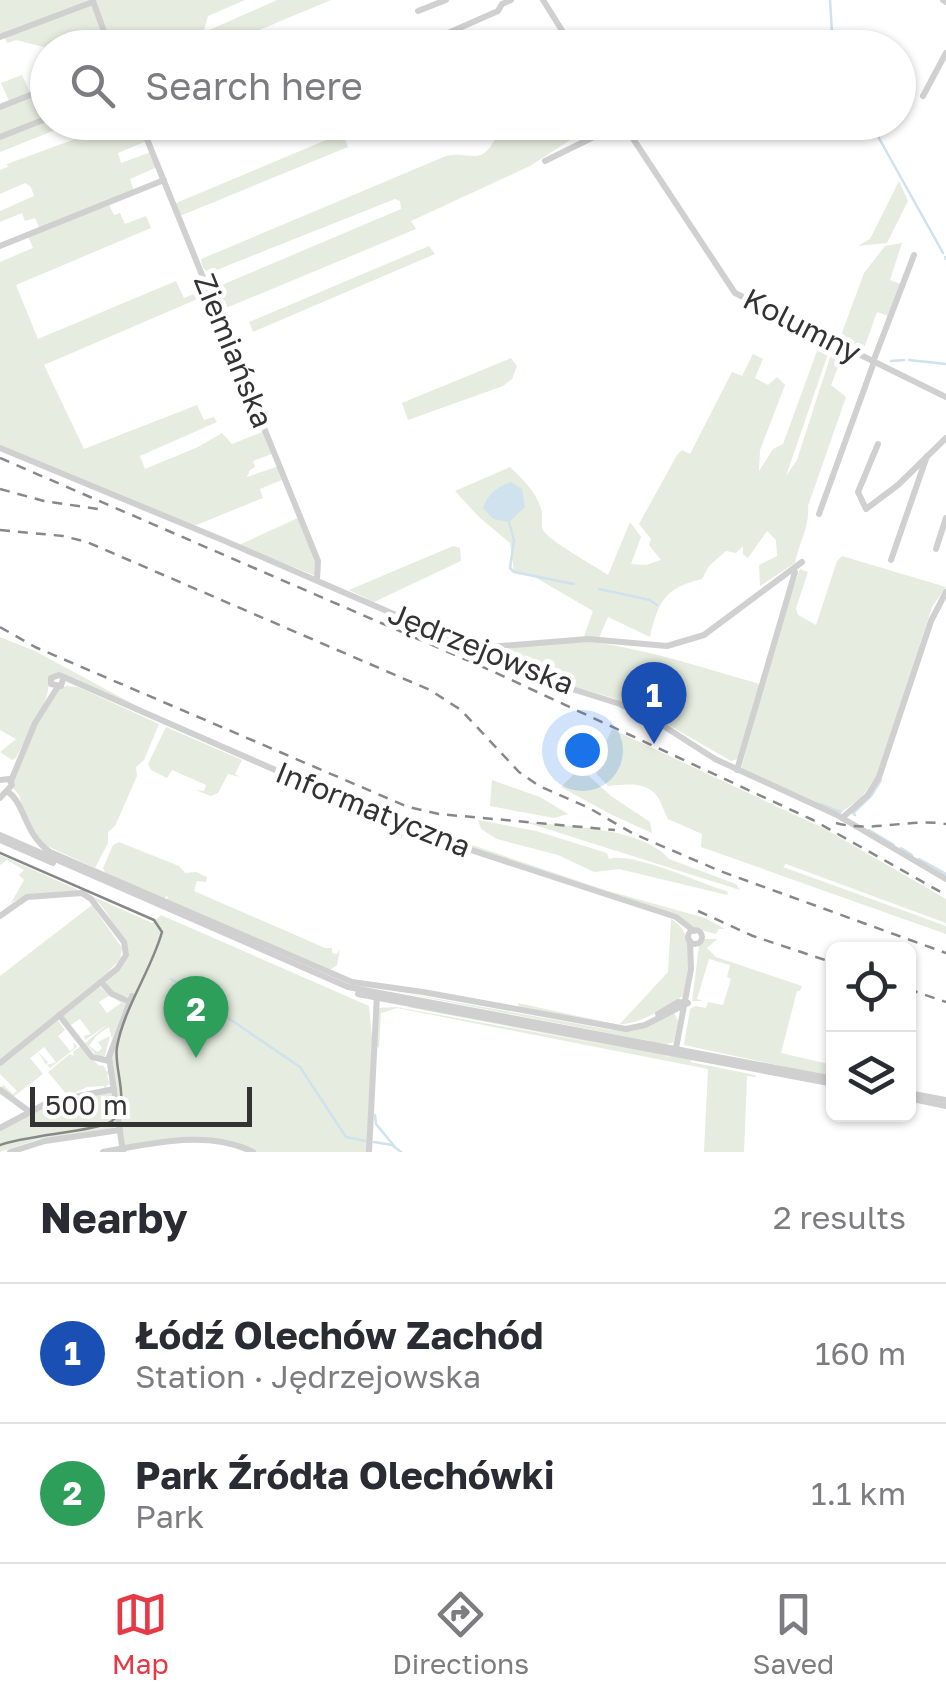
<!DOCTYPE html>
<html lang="en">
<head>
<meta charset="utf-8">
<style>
  body { margin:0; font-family:"Golos Text",sans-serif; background:#f7f7f7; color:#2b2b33 }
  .controls { position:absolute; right:30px; bottom:30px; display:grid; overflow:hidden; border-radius:15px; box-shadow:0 2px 8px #0004 }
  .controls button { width:90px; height:90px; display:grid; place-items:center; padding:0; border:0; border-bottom:2px solid #e1e1e2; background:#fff; color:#2b2b33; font:50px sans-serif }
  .scale { position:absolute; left:30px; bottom:25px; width:222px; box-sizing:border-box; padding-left:10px; border:5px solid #333; border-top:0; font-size:28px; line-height:35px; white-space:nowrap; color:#333; -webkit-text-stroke:8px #fff; paint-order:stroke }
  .you { position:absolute; left:582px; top:750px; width:35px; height:35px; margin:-25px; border:8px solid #fff; border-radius:50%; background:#1a73e8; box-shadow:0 0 0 15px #1a73e833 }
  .badge { display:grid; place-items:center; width:65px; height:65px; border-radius:50%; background:#e63946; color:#fff; font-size:32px; font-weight:700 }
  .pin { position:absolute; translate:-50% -82px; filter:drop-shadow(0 2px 5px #0008) }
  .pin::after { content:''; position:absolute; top:52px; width:35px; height:30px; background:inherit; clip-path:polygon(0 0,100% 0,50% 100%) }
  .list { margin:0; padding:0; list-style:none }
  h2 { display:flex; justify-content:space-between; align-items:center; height:130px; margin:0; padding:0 40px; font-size:42px }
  h2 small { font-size:32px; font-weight:400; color:#7c7c81 }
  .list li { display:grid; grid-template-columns:65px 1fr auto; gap:30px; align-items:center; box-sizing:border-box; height:140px; padding:0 40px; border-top:2px solid #e1e1e2 }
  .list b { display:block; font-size:38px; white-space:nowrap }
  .list p { margin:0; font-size:32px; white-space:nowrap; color:#7c7c81 }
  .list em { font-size:32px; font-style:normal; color:#7c7c81 }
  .icon { flex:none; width:55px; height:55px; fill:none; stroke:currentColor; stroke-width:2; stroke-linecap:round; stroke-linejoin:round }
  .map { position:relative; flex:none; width:946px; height:1152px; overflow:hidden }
  .search { position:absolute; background:#fff; box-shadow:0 2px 8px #0004; left:30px; right:30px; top:30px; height:110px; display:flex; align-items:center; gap:25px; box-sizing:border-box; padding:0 35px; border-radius:55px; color:#7c7c81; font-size:38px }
  .sheet { height:410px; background:#fff }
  nav { display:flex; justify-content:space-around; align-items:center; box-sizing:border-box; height:140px; border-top:2px solid #e1e1e2; background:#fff; font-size:28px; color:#7c7c81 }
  nav a { display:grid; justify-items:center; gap:5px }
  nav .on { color:#e63946 }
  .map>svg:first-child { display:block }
  .green { fill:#e6ecdf }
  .water { fill:#cfe2ee }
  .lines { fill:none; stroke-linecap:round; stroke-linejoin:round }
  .stream { stroke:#cfe2ee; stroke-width:2.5 }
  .minor { stroke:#d0d0d0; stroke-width:6 }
  .tram { stroke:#888; stroke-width:2.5 }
  .rail { stroke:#888; stroke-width:2.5; stroke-dasharray:10 8; stroke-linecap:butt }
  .labels { text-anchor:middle; stroke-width:10; stroke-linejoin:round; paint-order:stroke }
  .street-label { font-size:30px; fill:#333; stroke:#fff }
</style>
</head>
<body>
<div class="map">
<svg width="946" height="1152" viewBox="0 0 946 1152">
  <rect width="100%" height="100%" fill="#fff"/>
  <g class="green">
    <polygon points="0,0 245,0 208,16 204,30 165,47 47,48 16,40 7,43 4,36 0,36"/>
    <polygon points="277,0 331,0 219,47 171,47"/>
    <polygon points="22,75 31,95 47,89 48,122 73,123 0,152 0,107 10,103 1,83"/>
    <polygon points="119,123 139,123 147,141 118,153 121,163 151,152 157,167 130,179 134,192 108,203 114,215 120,213 125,224 146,216 151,228 16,285 38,339 176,281 184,298 207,289 209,294 44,365 84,449 197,405 204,420 214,417 217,422 140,456 145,469 198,447 222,433 232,444 265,431 274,453 253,461 255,467 250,470 247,477 279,466 284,479 260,489 263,498 194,526 0,446 0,262 33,248 28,236 40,230 35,218 25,221 22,213 0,222 0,211 34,196 31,187 25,183 0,194 0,170 8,167 7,164"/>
    <path d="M530,123h52l-15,7 5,9 -42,27 -119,55 5,8 -185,77 -4,1 -8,-11 -2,-9 184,-78 -1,-8 -5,-2 -186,74 -6,-5 -2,-9 245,-103c25,-6 35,13 51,-21z"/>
    <polygon points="343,133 348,147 180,216 176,203"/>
    <polygon points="899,181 908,201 887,243 858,246 870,239"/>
    <polygon points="902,243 890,280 901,284 888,316 877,312 862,354 839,341 864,273 885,246"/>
    <polygon points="429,246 435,254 253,332 249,322"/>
    <path d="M821,340l9,4v4l-44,128 11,-16 36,-112 11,4 -13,33 15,12 -38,109c2,20 -9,37 -13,57l-35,23 -1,-21 18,-9 -1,-16 -9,-9 -19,27 -5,-4v-8l-7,7 -10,-2 -17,15 -7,13c-37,9 -44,22 -52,58l-42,-20 -9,21 -15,-2 9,-25 -62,-36 -17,-4 -4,-28 -31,-26 -24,-26 55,-24c13,12 28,27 32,45 0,2 0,15 0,16 4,12 52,37 66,47l22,-53 11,15 -10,27 15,1 15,-5 -12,-15 2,-6 -12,-15 38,-69 5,-5 8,4 42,-82 10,4 11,-22 10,5 -8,19 13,7 9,-8 8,8 -25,65 -1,21 14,-22 10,-5z"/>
    <polygon points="511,358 517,366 512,379 503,386 408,420 402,403"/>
    <polygon points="300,517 318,563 316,576 239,545"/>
    <polygon points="453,546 460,548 461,561 374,602 349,590"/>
    <polygon points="842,556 946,587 932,607 878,774 861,798 840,813 741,769 783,616 800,569 808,572 796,608 798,615 816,625 837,561"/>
    <path d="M0,637l35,14 111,60 264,113 195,66 100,28 20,11h-6l-3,5c-14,-4 -23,-4 -35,-15l-257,-86 -363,-159 -12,7c0,24 -22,54 -33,77l-4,2 -12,-8 16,-13 -16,-9z"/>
    <path d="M578,640c63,7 122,27 182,44l-22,75 -7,2 -71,-41 -47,-22 -56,-16 -71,-31z"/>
    <polygon points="66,686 78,687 159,724 144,760 136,767 137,776 115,826 108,832 108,843 95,868 43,844 27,823 19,795 13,788 13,776 36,724 55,691"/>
    <path d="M166,727l233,101c4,4 5,6 2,12l-1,-12 -158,-68 -7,14 5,3 -12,-3 -10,19 -7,3 -16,-6 9,1 2,-6 -34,-15 -5,8 -16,-8 -3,-6z"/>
    <path d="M612,729l213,100 121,70v24l-160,-59 -3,3 163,59v8l-245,-87 1,-13 -34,-15c-4,-7 -7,-18 -11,-23 -12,-16 -34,-11 -49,-10l-12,-13 2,-13z"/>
    <polygon points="580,768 611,796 650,822 652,833 612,815 561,787"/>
    <polygon points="492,780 540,797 568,814 554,818 490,806"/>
    <path d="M478,820l58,11 71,22 2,6c20,-8 90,23 114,31l5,2 -1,3 -108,-26 -25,3 -36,-17 -61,-16 -16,-10z"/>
    <path d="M525,822c39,4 117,5 144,37l67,25 4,6z"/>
    <polygon points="119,842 179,866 185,873 196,872 207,877 206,882 197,881 194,891 325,948 332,948 332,953 337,954 340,949 337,965 330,970 167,900 168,895 164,899 106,874 103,868 113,845"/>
    <path d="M0,855l152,68 9,-8 208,91 3,32 -4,114h-113l-33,-11 -97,5 -14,-91 17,-58 -13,-3 -10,-11 16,-15 7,-16c-23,-40 -25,-67 -79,-59 -15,2 -26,3 -38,10l13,-23 -5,-5 5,-5 -17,-10 -7,5z"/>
    <polygon points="92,905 122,948 120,960 107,972 121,962 0,1060 0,976"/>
    <path d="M671,919c27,16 17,50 12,77 -22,15 -44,29 -71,29l-93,-18 -1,-4 101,22 49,-53z"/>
    <polygon points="705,939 717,939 707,948 716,957 802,986 800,991 797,991 781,1053 833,1065 833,1077 684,1045 690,1009 695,1006 706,1008 708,1002 723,1005 731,979 727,977 730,965 709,959 697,999 703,1001 692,1001 699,946"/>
    <polygon points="99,986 110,995 99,1002 107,1013 121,1003 113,997 126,1004 112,1039 109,1027 97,1035 89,1046 98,1052 102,1048 98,1042 110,1036 104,1059 95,1054 85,1043 108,1024 85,1040 84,1036 91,1034 80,1019 69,1026 62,1016"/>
    <path d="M387,990l225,40h14l45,-16h4l3,7 -4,21c-11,5 -24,-2 -35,-3z"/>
    <polygon points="413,1006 667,1054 667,1058 669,1054 692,1060 690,1062 755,1075 756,1077 747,1076 744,1152 704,1152 708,1069 397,1008 381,1013 379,1048 377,1046 378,1008 396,1007 633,1050 407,1007"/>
    <polygon points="57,1019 65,1030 58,1036 70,1051 74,1048 73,1042 77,1047 50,1068 47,1065 56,1062 44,1047 38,1052 48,1062 46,1065 38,1052 30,1058 43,1074 13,1097 0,1089 3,1085 13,1094 17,1091 0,1074 0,1064"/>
    <polygon points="81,1046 98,1065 104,1066 106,1071 109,1071 107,1077 111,1086 108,1084 105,1089 104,1086 87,1087 68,1096 48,1072 70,1054 74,1056 73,1052"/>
    <polygon points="111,1092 117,1124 115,1127 115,1124 114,1128 36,1140 0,1152 0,1130 53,1103"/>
  </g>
  <path class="water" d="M511,482l11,7 3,18 -16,15 -16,-3 -10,-11c5,-14 14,-21 28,-26z"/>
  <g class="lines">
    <g class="stream">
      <polyline points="830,0 833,48"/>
      <polyline points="870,122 943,253"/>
      <polyline points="945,257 946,259"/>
      <polyline points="909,360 946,364"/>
      <polyline points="891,361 904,360"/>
      <polyline points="509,522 514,540 510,568 514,572 574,584"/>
      <polyline points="599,589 650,600 657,605"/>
      <polyline points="820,804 841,812"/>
      <polyline points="855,815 853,813 871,796 881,780"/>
      <polyline points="869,830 894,845"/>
      <polyline points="901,848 912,855"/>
      <polyline points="919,859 946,874"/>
      <polyline points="171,979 300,1067 346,1137 366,1141"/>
      <polyline points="375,1115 376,1124 395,1147"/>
      <polyline points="374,1142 392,1145 401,1152"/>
    </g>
    <g class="minor">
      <polyline points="543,0 573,48"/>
      <polyline points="943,0 946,2"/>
      <polyline points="93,1 110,48"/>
      <polyline points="418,11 446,0"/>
      <polyline points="0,37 93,2"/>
      <polyline points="414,48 498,11 502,4 511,0"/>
      <polyline points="923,96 946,53"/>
      <polyline points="0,107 48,88"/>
      <polyline points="140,122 318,561 317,580"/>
      <polyline points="622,122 735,293 946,397"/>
      <polyline points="395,127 407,122"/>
      <polyline points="0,137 48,118"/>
      <polyline points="545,161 622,123"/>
      <polyline points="0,246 164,180"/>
      <polyline points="873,362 914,255"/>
      <polyline points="878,444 858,492 866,509 898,485 946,438"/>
      <polyline points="0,448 225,541 553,683 620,704 662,725 715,759 837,815 946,879"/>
      <polyline points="819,514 874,362"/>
      <polyline points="936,549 946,518"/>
      <polyline points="891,560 927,456"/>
      <polyline points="481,651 489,647 588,639 667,646 704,635 802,562"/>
      <polyline points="63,679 61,686 51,684 51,678 59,675 416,832 676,917 694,931"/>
      <polyline points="737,770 795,572"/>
      <polyline points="0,780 9,779 12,785 0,798"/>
      <polyline points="11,781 35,723 57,688"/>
      <path d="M7,791c19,13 16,42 43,61l302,130 71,10 203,37 19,-4 43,-22"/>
      <polyline points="842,818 867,796 879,777 931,621 946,592"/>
      <polyline points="0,835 348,987 834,1079"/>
      <polyline points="0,840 53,863"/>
      <polyline points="0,916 27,897 82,893 91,899 124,942 126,955 117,969 0,1063"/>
      <circle cx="695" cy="937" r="7"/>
      <polyline points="101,982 112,994 130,1002"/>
      <polyline points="358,994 834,1084"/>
      <polyline points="658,1014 678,1002 687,1003"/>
      <polyline points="59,1015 92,1057 109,1061"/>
      <polyline points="676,1048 691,969 690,941"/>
      <polyline points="0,1090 30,1112"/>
      <polyline points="908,1093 946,1100"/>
      <polyline points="908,1098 946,1106"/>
      <polyline points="0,1128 49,1102 114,1089"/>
      <polyline points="10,1152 45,1141 120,1130"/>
      <path d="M103,1152c48,-8 104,-23 150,0"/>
      <polyline points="123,1152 109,1057 132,996"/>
      <polyline points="369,1152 377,994"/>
    </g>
    <path class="tram" d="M0,853l154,67 8,12c-11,39 -38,75 -45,115 -4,21 15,58 -5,74 -14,10 -86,14 -112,24"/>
    <g class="rail">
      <polyline points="0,458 492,671 813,820 946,895"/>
      <polyline points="0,489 44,501 98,509"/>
      <polyline points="0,530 63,536 87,542 430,690 461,710 519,772 539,786 589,808 634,834 720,871 946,953"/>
      <polyline points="0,627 35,647 408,807 439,814 615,830"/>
      <path d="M836,823c36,10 73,-5 110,1"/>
      <polyline points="698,911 753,936 834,963"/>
      <polyline points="908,989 946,1002"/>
    </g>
  </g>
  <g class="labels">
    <g class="street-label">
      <text transform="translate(802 326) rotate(27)" y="10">Kolumny</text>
      <text transform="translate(233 351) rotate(68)" y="10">Ziemiańska</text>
      <text transform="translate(481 649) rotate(22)" y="10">Jędrzejowska</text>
      <text transform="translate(373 810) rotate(22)" y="10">Informatyczna</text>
    </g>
  </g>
</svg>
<div class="controls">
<button><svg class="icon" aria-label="locate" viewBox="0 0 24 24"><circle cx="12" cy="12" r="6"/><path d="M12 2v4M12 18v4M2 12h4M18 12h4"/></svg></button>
<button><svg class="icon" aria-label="layers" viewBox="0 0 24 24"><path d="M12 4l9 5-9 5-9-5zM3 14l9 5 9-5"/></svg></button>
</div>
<div class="scale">500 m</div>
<div class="you"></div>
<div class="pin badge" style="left:654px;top:744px;background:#1a4fb4">1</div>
<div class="pin badge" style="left:196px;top:1058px;background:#2e9e5b">2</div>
<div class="search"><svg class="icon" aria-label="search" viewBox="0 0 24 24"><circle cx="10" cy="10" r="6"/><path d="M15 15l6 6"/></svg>Search here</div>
</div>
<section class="sheet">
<h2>Nearby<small>2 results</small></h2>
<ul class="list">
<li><span class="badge" style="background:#1a4fb4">1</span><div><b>Łódź Olechów Zachód</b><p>Station · Jędrzejowska</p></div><em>160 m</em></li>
<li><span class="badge" style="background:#2e9e5b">2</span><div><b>Park Źródła Olechówki</b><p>Park</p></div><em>1.1 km</em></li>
</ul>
</section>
<nav>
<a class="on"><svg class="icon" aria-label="map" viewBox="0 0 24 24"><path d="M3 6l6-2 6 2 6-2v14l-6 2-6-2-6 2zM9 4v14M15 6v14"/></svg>Map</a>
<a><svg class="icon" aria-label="directions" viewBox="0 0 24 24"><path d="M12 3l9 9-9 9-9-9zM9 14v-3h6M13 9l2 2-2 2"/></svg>Directions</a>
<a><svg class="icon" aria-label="saved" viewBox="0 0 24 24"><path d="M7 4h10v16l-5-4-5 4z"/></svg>Saved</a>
</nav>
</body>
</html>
